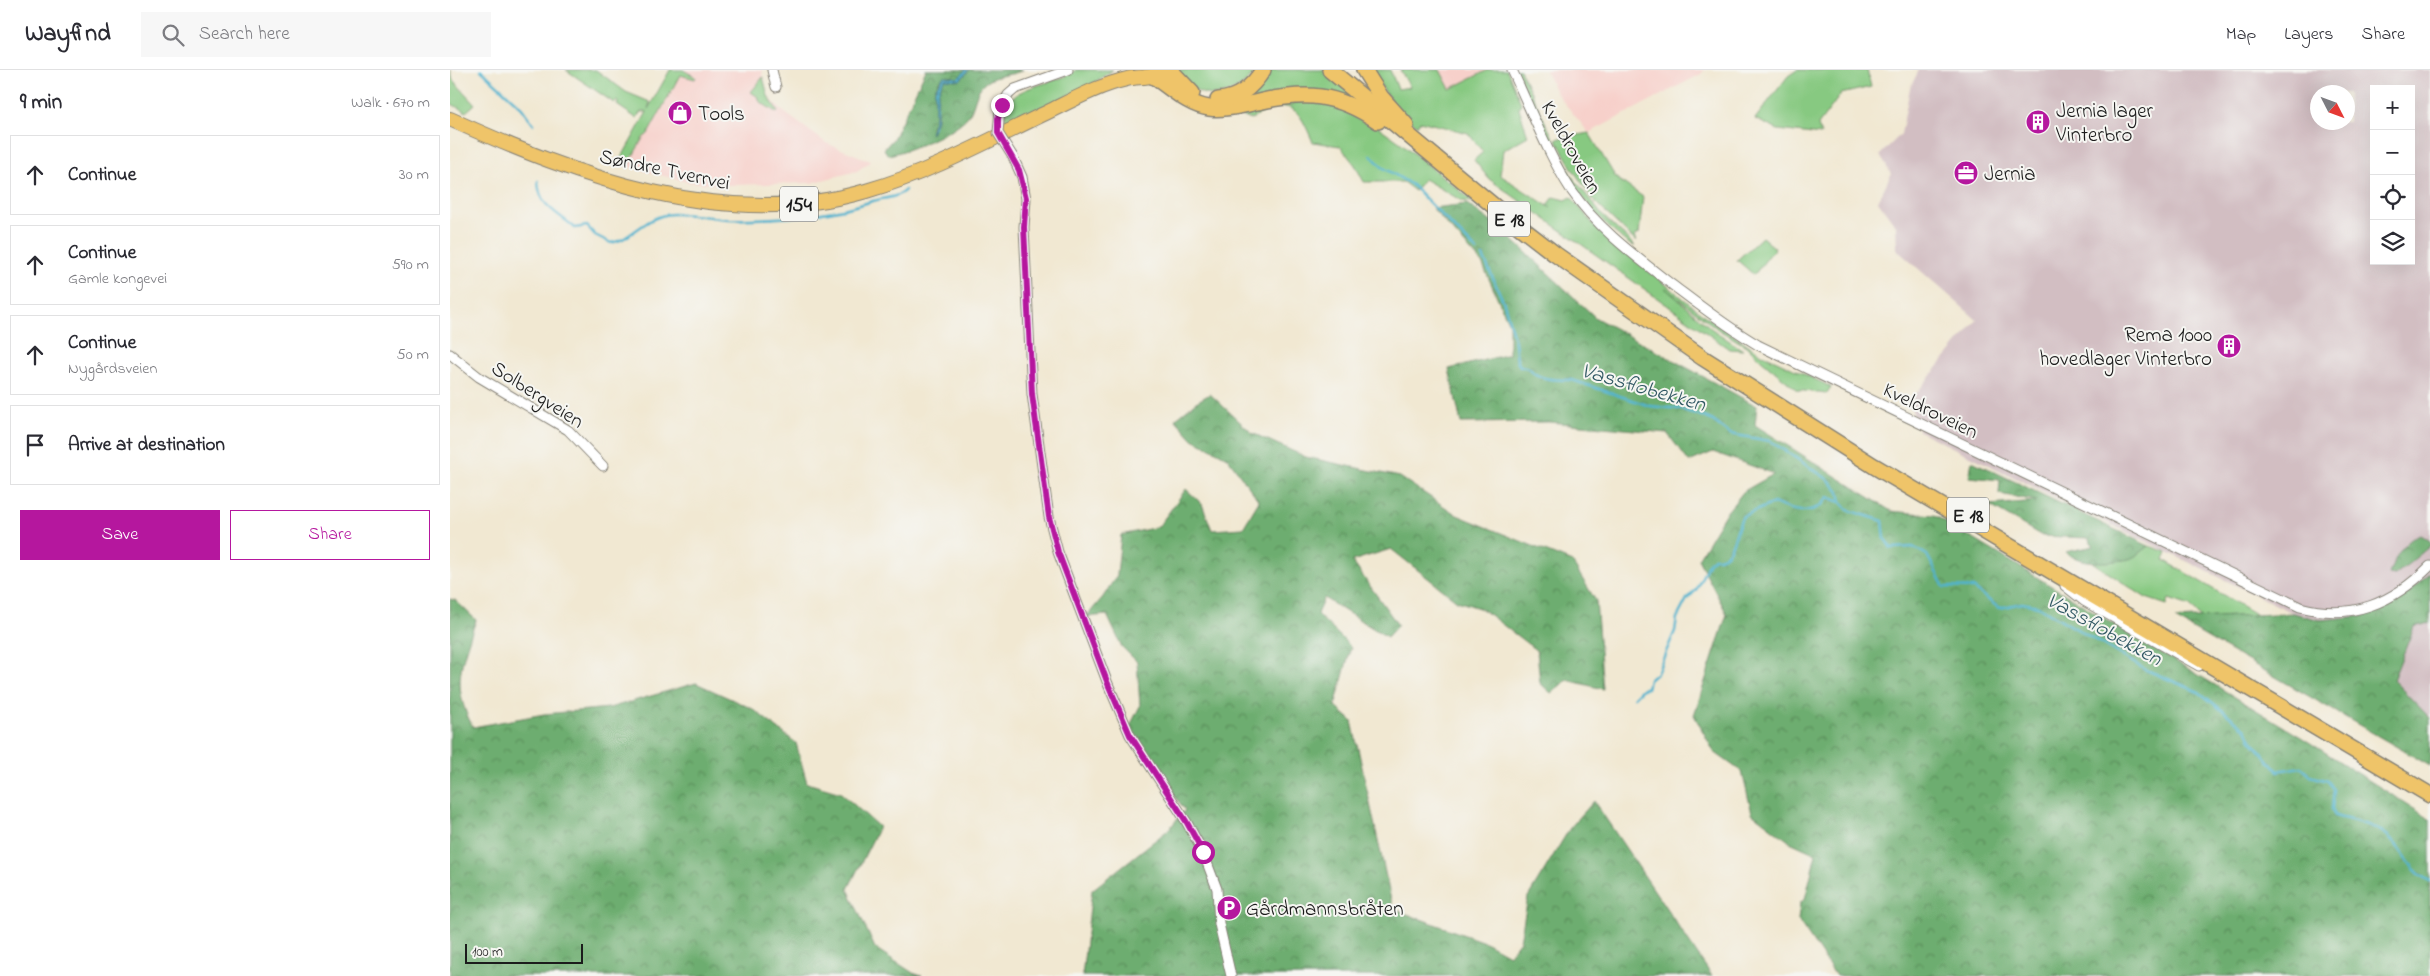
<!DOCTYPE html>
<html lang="en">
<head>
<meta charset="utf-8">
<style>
  body { margin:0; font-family:"Indie Flower",sans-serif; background:#f7f7f7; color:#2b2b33 }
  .controls { position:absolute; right:15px; top:15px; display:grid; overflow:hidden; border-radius:0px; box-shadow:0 5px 20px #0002 }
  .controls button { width:45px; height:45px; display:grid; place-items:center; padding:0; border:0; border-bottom:1px solid #e1e1e2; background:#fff; color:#2b2b33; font:25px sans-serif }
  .compass { position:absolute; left:1860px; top:15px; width:45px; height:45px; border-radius:50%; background:#fff; box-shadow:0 5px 20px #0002; rotate:132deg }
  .scale { position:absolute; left:15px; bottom:12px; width:118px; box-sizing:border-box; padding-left:5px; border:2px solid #1c1c1c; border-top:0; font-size:14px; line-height:18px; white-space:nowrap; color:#1c1c1c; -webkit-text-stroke:4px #f6f6f2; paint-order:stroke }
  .stop { position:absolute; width:15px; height:15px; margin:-11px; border:4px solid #b5179e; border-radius:50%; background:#fff }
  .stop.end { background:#b5179e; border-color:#fff; box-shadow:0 1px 5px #0008 }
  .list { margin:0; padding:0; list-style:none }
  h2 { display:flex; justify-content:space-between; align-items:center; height:65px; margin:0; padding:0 20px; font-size:21px }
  h2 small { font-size:16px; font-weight:400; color:#7c7c81 }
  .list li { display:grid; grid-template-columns:32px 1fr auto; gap:15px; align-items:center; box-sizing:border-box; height:80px; margin:0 10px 10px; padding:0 10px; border:1px solid #e1e1e2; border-radius:0px }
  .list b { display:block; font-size:19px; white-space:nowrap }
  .list p { margin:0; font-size:16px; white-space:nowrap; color:#7c7c81 }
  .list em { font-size:16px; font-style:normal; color:#7c7c81 }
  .actions { display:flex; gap:10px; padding:15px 20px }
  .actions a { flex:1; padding:11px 0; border:1px solid #b5179e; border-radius:0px; text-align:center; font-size:18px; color:#b5179e }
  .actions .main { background:#b5179e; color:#fff }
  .icon { flex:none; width:28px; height:28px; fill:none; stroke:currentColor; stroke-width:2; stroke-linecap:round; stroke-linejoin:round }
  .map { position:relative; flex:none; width:1980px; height:906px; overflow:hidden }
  header { display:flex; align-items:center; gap:30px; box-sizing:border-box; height:70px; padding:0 25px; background:#fff; border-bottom:1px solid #e1e1e2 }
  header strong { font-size:24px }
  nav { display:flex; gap:28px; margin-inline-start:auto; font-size:18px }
  .search { width:350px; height:45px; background:#f7f7f7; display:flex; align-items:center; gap:12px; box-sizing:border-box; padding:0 18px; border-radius:0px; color:#7c7c81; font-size:19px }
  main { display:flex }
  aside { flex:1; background:#fff }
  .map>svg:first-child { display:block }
  .built { fill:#f7d0ca }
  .industrial { fill:#d2bec2; fill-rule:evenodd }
  .grass { fill:#87c981; stroke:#52724e }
  .forest { fill:url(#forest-crowns); stroke:#446446 }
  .water { fill:url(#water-waves); stroke:#366876 }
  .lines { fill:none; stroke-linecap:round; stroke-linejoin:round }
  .stream { stroke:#50b3cf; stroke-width:2.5 }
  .street-casing { stroke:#868277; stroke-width:11 }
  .primary-casing { stroke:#868277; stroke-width:16 }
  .highway-casing { stroke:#868277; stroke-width:18 }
  .street { stroke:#fff; stroke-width:9 }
  .primary { stroke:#efc469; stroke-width:14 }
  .highway { stroke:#efc469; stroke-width:15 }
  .street-bridge-casing { stroke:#868277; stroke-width:11; stroke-linecap:butt }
  .street-bridge { stroke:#fff; stroke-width:9 }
  .route { stroke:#b5179e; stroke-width:6 }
  .labels { text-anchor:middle; stroke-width:4; stroke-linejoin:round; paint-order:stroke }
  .shield { fill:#f6f6f2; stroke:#5d5d5c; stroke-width:1 }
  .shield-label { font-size:20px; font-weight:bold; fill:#1c1c1c }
  .poi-label { font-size:21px; fill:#1c1c1c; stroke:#f6f6f2; text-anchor:start }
  .street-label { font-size:21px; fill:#1c1c1c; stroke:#f6f6f2 }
  .water-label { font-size:22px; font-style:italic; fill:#315864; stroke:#f6f6f2 }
</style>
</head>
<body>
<header>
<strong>Wayfind</strong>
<div class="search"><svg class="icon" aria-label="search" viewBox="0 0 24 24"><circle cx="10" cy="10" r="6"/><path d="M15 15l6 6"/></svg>Search here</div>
<nav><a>Map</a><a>Layers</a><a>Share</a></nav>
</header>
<main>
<aside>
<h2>9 min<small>Walk · 670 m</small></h2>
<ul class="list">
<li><svg class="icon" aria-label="ahead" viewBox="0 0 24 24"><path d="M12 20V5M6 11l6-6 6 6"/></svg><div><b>Continue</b></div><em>30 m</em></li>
<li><svg class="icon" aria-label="ahead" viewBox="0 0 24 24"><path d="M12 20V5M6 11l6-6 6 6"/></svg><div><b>Continue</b><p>Gamle kongevei</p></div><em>590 m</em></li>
<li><svg class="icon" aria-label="ahead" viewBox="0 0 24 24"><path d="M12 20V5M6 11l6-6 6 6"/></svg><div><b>Continue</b><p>Nygårdsveien</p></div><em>50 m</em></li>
<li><svg class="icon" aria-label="arrive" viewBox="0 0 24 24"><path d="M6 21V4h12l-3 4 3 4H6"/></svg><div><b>Arrive at destination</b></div></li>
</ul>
<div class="actions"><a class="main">Save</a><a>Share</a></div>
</aside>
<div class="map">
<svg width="1980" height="906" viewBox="0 0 1980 906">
  <defs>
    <pattern id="forest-crowns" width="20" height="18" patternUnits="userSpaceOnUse" patternTransform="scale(1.25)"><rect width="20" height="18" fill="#6dad6f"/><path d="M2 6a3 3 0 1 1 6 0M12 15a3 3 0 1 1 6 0" fill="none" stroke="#598c5a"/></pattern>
    <pattern id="water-waves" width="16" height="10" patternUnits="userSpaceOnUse" patternTransform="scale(1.25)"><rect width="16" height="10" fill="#50b3cf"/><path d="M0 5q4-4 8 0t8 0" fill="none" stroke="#4291a7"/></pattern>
  </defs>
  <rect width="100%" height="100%" fill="#f6f6f2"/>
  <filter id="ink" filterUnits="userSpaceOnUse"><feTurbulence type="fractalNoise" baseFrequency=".02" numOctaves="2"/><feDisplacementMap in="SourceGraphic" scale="10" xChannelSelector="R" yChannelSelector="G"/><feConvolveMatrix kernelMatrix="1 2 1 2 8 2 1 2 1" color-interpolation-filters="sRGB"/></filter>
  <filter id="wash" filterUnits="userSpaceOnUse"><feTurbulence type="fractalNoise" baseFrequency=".0096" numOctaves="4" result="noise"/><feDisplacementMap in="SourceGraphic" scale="20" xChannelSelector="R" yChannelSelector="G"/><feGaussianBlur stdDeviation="1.12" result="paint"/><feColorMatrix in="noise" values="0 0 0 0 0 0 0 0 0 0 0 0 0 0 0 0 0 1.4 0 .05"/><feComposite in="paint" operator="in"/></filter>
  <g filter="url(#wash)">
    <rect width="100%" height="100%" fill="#f1e8d2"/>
    <g class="built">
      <polygon points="220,0 312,0 314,15 318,26 330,39 376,73 421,91 407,101 361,113 278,115 237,112 168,94"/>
      <polygon points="985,0 1038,0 1000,19"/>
      <polygon points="1095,0 1254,0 1251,4 1139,63 1107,24"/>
    </g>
    <g class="industrial">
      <path d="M1469,0h511v503l-23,21 -44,22 -43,4 -27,-7 -374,-182 -10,-29 68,-82 -80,-70 -1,-24 -18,-25 13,-27 -11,-19 21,-21 9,-46zM1924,19h37v172h-37zM1868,22h30v30h-30z"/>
      <polygon points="1980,553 1980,648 1943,610 1964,557"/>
    </g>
    <g class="grass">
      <polygon points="0,0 3,10 25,34 16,42 0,33"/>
      <polygon points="116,0 146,0 176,22 200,32 198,39 220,0 233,0 246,7 245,9 230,5 198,64 193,68 178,95 168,94 197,42 191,42 186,48 167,35 168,32 166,31 164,33"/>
      <path d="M626,0h37l-18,12 -86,42 -7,-10c9,-32 52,-27 74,-44z"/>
      <path d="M726,0h81c-12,18 -40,33 -62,20 -7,-4 -14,-14 -19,-20z"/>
      <polygon points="819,0 873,0 924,44 906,33 791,33"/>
      <polygon points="920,0 940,0 948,19 960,17 950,0 990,0 1000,19 1038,0 1057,0 1071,33 1069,38 1078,66 1053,80 1050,105 1101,138 1098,135 1104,127 1116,130 1121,127 1149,161 1255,246 1310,283 1381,317 1376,324 1347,320 1310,289 1298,277 1269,260 1215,218 1262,259 1293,280 1279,279 1039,109 1024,90 1033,82 1018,63 970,51 967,56 944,35"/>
      <path d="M1066,0h4l51,105 31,40 33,31c-8,-1 -15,-10 -22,-15 -47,-43 -71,-104 -97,-161z"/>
      <polygon points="1347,0 1417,0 1421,17 1391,24 1368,55 1371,65 1328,60 1305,49 1338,6"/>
      <polygon points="313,7 318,26 328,41 327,43 310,32 308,27 301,22"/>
      <path d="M868,30l45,16 38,27 73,59 -12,-1 -38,-22 -9,12 -12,-9h-39l-9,-17 -15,-19 -27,-4c-10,-21 -16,-44 -44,-32 -7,3 -12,5 -18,10l-9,-4 9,-8z"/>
      <polygon points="1139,63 1166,108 1193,127 1189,164 1184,166 1186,172 1144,131 1123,100 1106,69"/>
      <polygon points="1312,167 1325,178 1304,205 1287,190"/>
      <polygon points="1699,476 1717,482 1714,490 1807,545 1751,548 1740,536 1719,529 1717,535 1696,528 1642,492 1681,488"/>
    </g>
    <g class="forest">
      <path d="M476,0h40l-8,8 -10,-2 -8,4 -5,9v29l-4,9v7l6,-14 1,-32 7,-9 15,1 9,-10h54c-11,6 -26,4 -37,12 -12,9 -10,23 -18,34 -12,16 -61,36 -80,39l-4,-6 9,-10z"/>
      <polygon points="1017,134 1051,159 1146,248 1307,336 1305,355 1441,441 1484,445 1851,667 1980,749 1980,906 1386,906 1348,850 1350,833 1355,829 1366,784 1340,772 1302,743 1292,702 1264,682 1244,645 1277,544 1248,489 1275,444 1294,421 1324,404 1263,382 1239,392 1217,363 1099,352 1011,353 999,299 1059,284 1059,254 1032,193 982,138"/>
      <polygon points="760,324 802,363 856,387 950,407 1007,445 1122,492 1146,531 1153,619 1117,610 1101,623 1090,613 1087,581 1032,539 1007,531 941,479 902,491 948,555 937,567 874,528 867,544 901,577 885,636 902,651 943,839 1037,873 1059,885 1070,871 1078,827 1120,758 1144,731 1262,906 632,906 642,820 718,760 735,740 677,662 690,636 687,592 672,577 657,545 636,547 653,527 667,505 671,465 708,457 736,419 752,434 762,460 793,458 809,431 777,387 743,369 725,349 746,332"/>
      <path d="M1522,391l177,85c-5,4 -13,11 -20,13 -19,4 -48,6 -64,-7l29,-6 -6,-8 -46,-2 -53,-31 48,-4 -38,-7 1,-14 -31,-3z"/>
      <path d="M1970,464l10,7v5l-35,29 -6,-1c6,-17 14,-32 31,-40z"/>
      <polygon points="1980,503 1980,553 1964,557 1943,610 1980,648 1980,696 1725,549 1843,543 1870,550 1913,546 1957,524"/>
      <path d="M0,529l5,1 21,20c-14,42 -26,65 -3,107l71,-13 65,-6 87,-25 57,26 43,34 11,40 34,10 38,34 -31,62 27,59 38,25 9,3h-472z"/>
    </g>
    <path class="water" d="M516,0h3l-9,10 -15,-1c-15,16 -1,39 -15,55l5,-16v-29l9,-13 14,2z"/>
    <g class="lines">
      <g class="stream">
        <polyline points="31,0 71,37 83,54"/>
        <polyline points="921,85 932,97 962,115 1027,181"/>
        <path d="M88,111c1,27 20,31 37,47l12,-2 8,9 16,8c21,-3 33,-27 61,-29 19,-1 39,4 58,5 49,1 96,-3 143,-18 10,-3 25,-3 32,-11"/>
        <path d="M1033,186l21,47 11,39 2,19 3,5 9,2c9,13 29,12 43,12l78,26 29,3 23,7 11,5 17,13 40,7 59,39 10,12 2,10 7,8 35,11 2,18 6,9 22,-1 14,8 17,32 29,1 26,20 23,-5 16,3 106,63 55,23 47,37 5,11 27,31 23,-4 10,9 17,5 6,9 -2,19 3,7c18,5 38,8 53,20 16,14 22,36 42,45"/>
        <path d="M1184,627l9,-9h4l2,-8 8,-7 18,-42 2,-13 10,-19 9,-9 13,-28 5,-4c21,2 20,-29 29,-42l31,-13c18,9 42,14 54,-6l12,5"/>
      </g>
    </g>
  </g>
  <g filter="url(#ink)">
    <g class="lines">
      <defs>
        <g id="street">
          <polyline points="322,0 326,17"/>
          <path d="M1062,0c19,40 35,83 59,120 26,38 64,66 100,94 28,21 56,43 87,61l542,262c52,14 93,-4 130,-41"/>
          <polyline points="550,39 558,25 565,19 618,0"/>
          <polyline points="563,87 572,107 576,129 574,157 582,324 599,447 608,482 658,614 680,665 736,751 753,782 767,819 769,854 781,906"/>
          <polyline points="0,284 29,307 118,360 153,396"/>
          <polyline points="1615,516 1634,531 1749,596"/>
        </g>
        <path id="primary" d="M0,49c128,58 275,113 416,72 66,-19 127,-53 188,-82 24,-12 47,-24 73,-30 12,-3 27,0 36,-9"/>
        <g id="highway">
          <polyline points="720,0 742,23"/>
          <polyline points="880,0 1057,147 1105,184 1253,288 1424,396 1980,725"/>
          <polyline points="914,0 931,27 956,55"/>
          <path d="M703,6c18,12 35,29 56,32 17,2 33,-3 49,-6 48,-11 78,-9 120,19"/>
          <path d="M768,30c21,-1 35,-14 45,-30"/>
        </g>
      </defs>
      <use href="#street" class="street-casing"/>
      <use href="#primary" class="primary-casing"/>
      <use href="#highway" class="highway-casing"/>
      <use href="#street" class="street"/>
      <use href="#primary" class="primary"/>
      <use href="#highway" class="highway"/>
      <defs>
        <polyline id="street-bridge" points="550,39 548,63 563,87"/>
      </defs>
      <use href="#street-bridge" class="street-bridge-casing"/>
      <use href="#street-bridge" class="street-bridge"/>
    </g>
  </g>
  <g class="lines" filter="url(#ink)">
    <polyline class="route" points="552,35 548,48 548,63 569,100 576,128 574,157 582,324 599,447 608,482 658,614 680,665 736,751 753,782"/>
  </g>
  <defs>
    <symbol id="shop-disc" viewBox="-11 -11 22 22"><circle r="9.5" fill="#b5179e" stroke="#f6f6f2"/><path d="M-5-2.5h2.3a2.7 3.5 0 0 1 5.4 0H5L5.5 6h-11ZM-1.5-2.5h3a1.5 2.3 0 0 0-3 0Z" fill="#fff"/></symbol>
    <symbol id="building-disc" viewBox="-11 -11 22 22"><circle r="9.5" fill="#b5179e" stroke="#f6f6f2"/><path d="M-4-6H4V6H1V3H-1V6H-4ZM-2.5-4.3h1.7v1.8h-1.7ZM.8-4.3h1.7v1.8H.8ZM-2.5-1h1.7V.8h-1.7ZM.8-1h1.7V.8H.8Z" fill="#fff"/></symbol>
    <symbol id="office-disc" viewBox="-11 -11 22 22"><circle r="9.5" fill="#b5179e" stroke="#f6f6f2"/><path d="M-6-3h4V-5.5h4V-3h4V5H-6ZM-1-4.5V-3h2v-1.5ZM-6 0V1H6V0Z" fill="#fff"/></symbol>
    <symbol id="parking-disc" viewBox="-11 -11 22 22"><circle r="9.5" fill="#b5179e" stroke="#f6f6f2"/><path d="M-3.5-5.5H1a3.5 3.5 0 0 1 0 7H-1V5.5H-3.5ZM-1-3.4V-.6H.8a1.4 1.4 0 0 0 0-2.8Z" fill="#fff"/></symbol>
  </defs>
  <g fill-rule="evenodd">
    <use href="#shop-disc" x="216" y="29" width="28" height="28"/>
    <use href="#building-disc" x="1574" y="38" width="28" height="28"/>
    <use href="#office-disc" x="1502" y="89" width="28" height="28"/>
    <use href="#building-disc" x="1765" y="262" width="28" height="28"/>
    <use href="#parking-disc" x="765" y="824" width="28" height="28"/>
  </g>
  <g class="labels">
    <g class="shield">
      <rect x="330" y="116.5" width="38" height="35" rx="4"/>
      <rect x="1038" y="131.5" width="42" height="35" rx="4"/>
      <rect x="1497" y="427.5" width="42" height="35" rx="4"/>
    </g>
    <g class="shield-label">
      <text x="349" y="141">154</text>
      <text x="1059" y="156">E 18</text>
      <text x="1518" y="452">E 18</text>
    </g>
    <g class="poi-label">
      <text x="1606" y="47">Jernia lager<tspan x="1606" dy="24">Vinterbro</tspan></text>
      <text x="248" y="50">Tools</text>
      <text x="1534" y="110">Jernia</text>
      <text x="1762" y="271" text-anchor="end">Rema 1000<tspan x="1762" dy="24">hovedlager Vinterbro</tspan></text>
      <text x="796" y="845">Gårdmannsbråten</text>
    </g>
    <g class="street-label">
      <text transform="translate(1122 77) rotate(61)" y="7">Kveldroveien</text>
      <text transform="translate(215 99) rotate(12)" y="7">Søndre Tverrvei</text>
      <text transform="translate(88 324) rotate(33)" y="7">Solbergveien</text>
      <text transform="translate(1481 340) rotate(26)" y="7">Kveldroveien</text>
    </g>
    <g class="water-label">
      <text transform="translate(1194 316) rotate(16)" y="8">Vassflobekken</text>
      <text transform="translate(1655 558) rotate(29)" y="8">Vassflobekken</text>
    </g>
  </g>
</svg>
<div class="controls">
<button>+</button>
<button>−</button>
<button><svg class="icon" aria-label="locate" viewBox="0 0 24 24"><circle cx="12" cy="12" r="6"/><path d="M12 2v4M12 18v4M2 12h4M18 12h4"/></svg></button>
<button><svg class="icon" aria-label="layers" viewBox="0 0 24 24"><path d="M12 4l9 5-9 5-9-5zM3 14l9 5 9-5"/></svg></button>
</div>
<svg class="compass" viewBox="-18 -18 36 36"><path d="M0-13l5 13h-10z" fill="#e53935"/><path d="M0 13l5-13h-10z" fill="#7c7c81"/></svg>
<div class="scale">100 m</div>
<div class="stop" style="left:753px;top:782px"></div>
<div class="stop end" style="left:552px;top:35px"></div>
</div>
</main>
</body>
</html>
